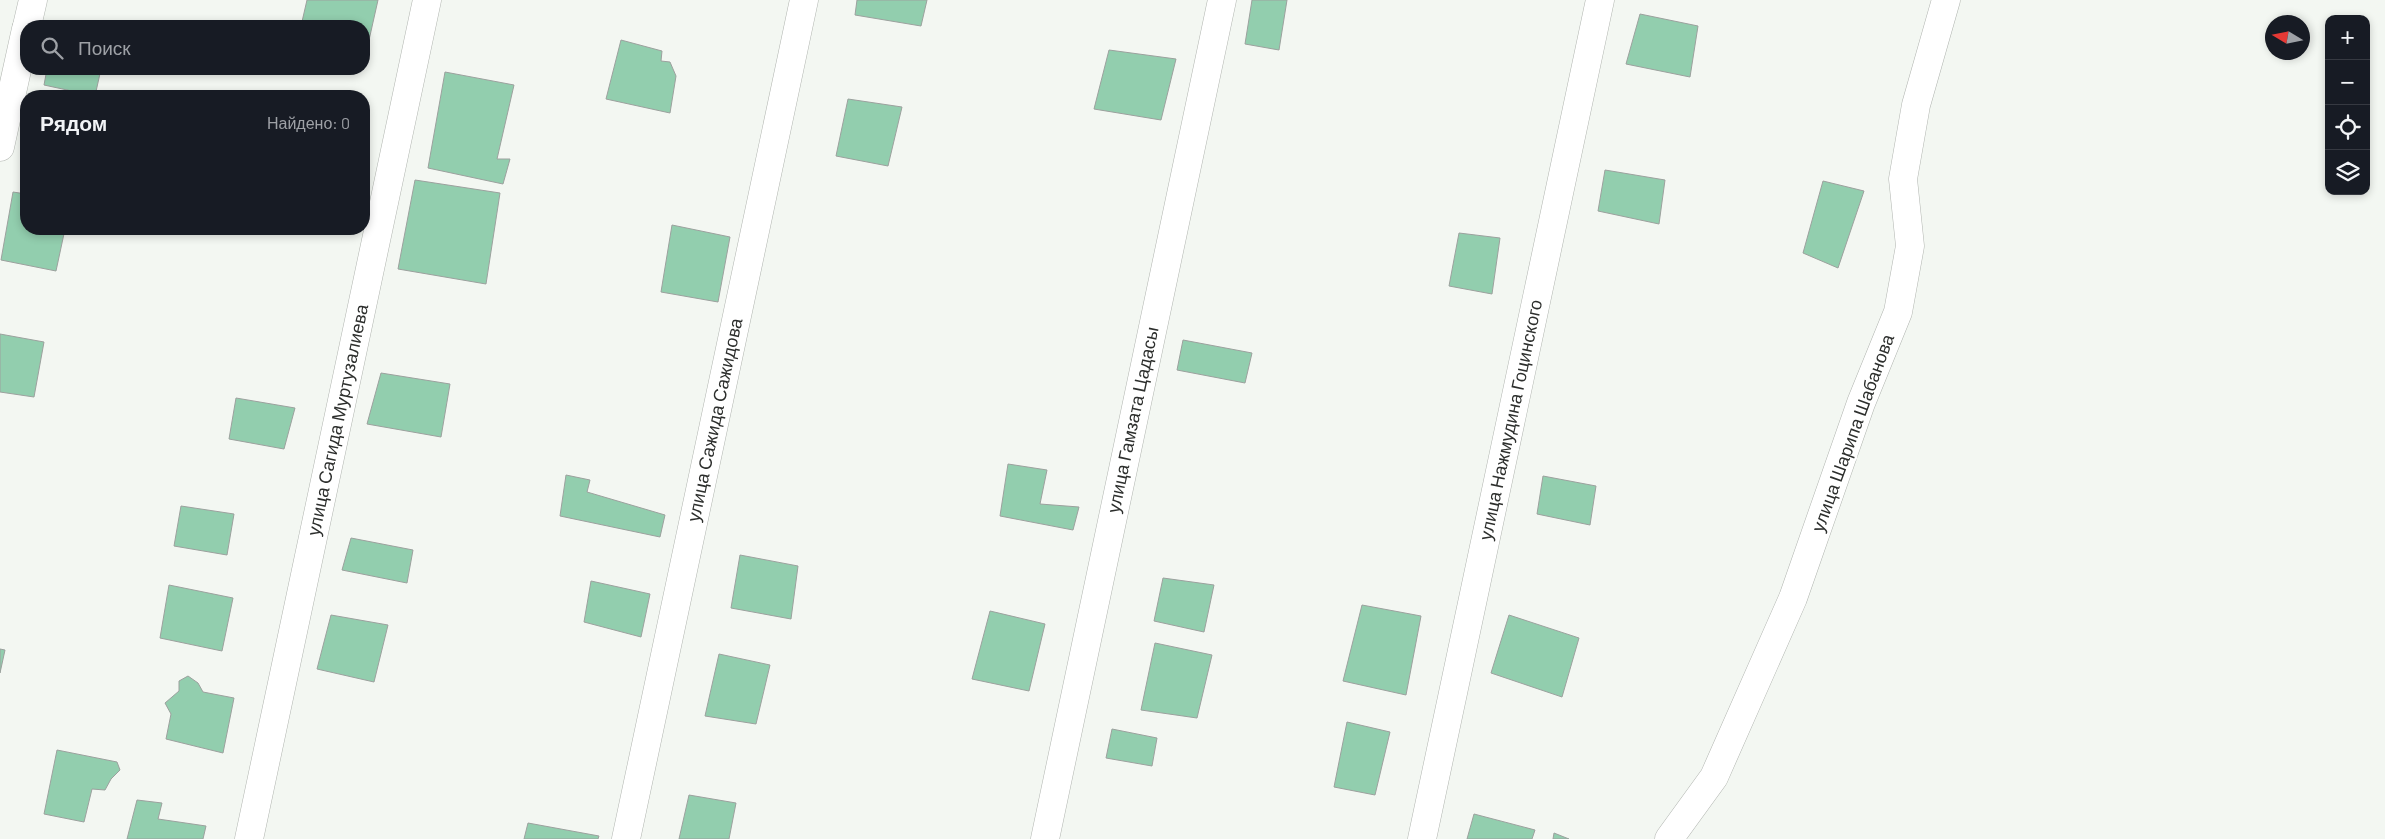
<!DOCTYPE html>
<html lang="ru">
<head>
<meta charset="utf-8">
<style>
  body { margin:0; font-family:Barlow,sans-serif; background:#242831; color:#f1f3f6 }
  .controls { position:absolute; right:15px; top:15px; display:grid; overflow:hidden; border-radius:10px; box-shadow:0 2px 8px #0003 }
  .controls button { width:45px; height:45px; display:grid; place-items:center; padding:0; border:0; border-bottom:1px solid #363941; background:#171b24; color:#f1f3f6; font:25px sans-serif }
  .compass { position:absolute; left:2265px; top:15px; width:45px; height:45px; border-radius:50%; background:#171b24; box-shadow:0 2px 8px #0003; rotate:280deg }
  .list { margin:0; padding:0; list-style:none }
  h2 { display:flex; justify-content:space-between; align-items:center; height:65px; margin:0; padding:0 20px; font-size:21px }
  h2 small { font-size:16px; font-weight:400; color:#9ea1a6 }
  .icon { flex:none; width:28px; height:28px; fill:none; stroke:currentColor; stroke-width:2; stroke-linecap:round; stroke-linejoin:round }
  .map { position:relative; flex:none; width:2385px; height:839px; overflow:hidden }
  .search { position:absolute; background:#171b24; box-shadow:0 2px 8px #0003; left:20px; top:20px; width:350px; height:55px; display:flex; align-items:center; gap:12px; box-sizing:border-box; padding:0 18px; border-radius:20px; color:#9ea1a6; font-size:19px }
  .panel { position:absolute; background:#171b24; box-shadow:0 2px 8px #0003; left:20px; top:90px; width:350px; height:145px; border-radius:20px }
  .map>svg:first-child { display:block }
  .building { fill:#92ceae; stroke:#9ca19e }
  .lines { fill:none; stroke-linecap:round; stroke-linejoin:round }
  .street-casing { stroke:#b0b4af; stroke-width:29 }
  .street { stroke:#fff; stroke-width:28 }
  .labels { text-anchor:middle; stroke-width:5; stroke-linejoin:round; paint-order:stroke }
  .street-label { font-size:18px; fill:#2d2f2d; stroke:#fff }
</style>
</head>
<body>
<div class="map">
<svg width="2385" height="839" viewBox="0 0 2385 839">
  <rect width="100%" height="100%" fill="#f3f7f2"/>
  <g class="building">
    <polygon points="307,0 378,0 367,49 364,48 364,26 301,26"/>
    <polygon points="857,0 927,0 921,26 855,15"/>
    <polygon points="1252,0 1287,0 1279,50 1245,44"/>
    <polygon points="1640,14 1698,26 1690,77 1626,64"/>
    <polygon points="58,21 83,26 57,26"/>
    <polygon points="621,40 662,51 661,61 670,62 676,76 670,113 606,99"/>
    <polygon points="1109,50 1176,59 1161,120 1094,109"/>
    <polygon points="47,69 101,69 95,96 44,85"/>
    <polygon points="445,72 514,85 497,159 510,159 503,184 428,168"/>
    <polygon points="848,99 902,107 888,166 836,156"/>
    <polygon points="1605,170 1665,180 1659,224 1598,211"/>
    <polygon points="415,180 500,193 486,284 398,269"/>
    <polygon points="1823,181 1864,191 1838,268 1803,253"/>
    <polygon points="13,192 26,194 26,229 65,229 56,271 1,260"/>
    <polygon points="672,225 730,237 718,302 661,292"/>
    <polygon points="1459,233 1500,238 1492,294 1449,286"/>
    <polygon points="0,334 44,342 34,397 0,392"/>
    <polygon points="1183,340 1252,353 1245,383 1177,370"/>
    <polygon points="381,373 450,384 441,437 367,424"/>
    <polygon points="236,398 295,408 284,449 229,439"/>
    <polygon points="1008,464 1047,470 1040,504 1079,507 1073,530 1000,516"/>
    <polygon points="566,475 590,480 587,492 665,515 660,537 560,516"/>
    <polygon points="1543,476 1596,486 1590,525 1537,514"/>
    <polygon points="181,506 234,514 227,555 174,546"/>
    <polygon points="351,538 413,550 407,583 342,570"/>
    <polygon points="740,555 798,566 791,619 731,608"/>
    <polygon points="1163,578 1214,585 1204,632 1154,621"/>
    <polygon points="591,581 650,594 641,637 584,622"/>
    <polygon points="169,585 233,598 222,651 160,638"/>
    <polygon points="1362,605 1421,616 1406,695 1343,681"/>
    <polygon points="990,611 1045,624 1029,691 972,679"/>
    <polygon points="331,615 388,625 374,682 317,669"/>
    <polygon points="1509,615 1579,638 1562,697 1491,673"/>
    <polygon points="1155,643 1212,655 1197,718 1141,710"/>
    <polygon points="0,649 5,650 0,673"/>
    <polygon points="719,654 770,665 756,724 705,716"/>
    <polygon points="188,676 198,683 203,692 234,698 223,753 166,739 171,714 165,703 179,691 179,681"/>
    <polygon points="1347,722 1390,732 1375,795 1334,787"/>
    <polygon points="1112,729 1157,738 1152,766 1106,758"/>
    <polygon points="57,750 117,762 120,770 111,779 105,790 92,789 84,822 44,814"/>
    <polygon points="689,795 736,803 729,839 679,839"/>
    <polygon points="137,800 162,803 158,819 206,826 203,839 127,839"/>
    <polygon points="1474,814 1535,830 1532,839 1467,839"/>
    <polygon points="528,823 599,836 598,839 524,839"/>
    <polygon points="1554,833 1569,839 1553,839"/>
  </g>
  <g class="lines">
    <defs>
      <g id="street">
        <polyline points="27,26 33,0"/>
        <polyline points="0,147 26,29"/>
        <polyline points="249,839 427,0"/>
        <polyline points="626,839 804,0"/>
        <polyline points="1045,839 1222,0"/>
        <polyline points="1422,839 1600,0"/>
        <polyline points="1669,839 1714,777 1793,598 1861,403 1898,312 1910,246 1903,179 1916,105 1946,0"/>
      </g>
    </defs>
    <use href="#street" class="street-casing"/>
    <use href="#street" class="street"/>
  </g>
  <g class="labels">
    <g class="street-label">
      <text transform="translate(338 420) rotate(-78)" y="6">улица Сагида Муртузалиева</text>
      <text transform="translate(715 420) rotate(-78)" y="6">улица Сажида Сажидова</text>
      <text transform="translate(1133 420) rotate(-78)" y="6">улица Гамзата Цадасы</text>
      <text transform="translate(1511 420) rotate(-78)" y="6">улица Нажмудина Гоцинского</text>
      <text transform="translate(1853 433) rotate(-70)" y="6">улица Шарипа Шабанова</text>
    </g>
  </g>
</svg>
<div class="controls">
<button>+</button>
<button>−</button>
<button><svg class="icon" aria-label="locate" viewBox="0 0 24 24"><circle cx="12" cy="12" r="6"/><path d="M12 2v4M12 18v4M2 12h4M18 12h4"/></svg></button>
<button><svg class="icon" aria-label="layers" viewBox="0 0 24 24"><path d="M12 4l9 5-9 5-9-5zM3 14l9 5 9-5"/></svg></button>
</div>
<svg class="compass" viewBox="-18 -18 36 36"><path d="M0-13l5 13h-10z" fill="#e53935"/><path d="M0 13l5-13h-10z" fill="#9ea1a6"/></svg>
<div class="search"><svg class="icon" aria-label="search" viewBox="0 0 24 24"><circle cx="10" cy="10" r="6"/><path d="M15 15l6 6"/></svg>Поиск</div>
<section class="panel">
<h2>Рядом<small>Найдено: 0</small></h2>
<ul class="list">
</ul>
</section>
</div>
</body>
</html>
